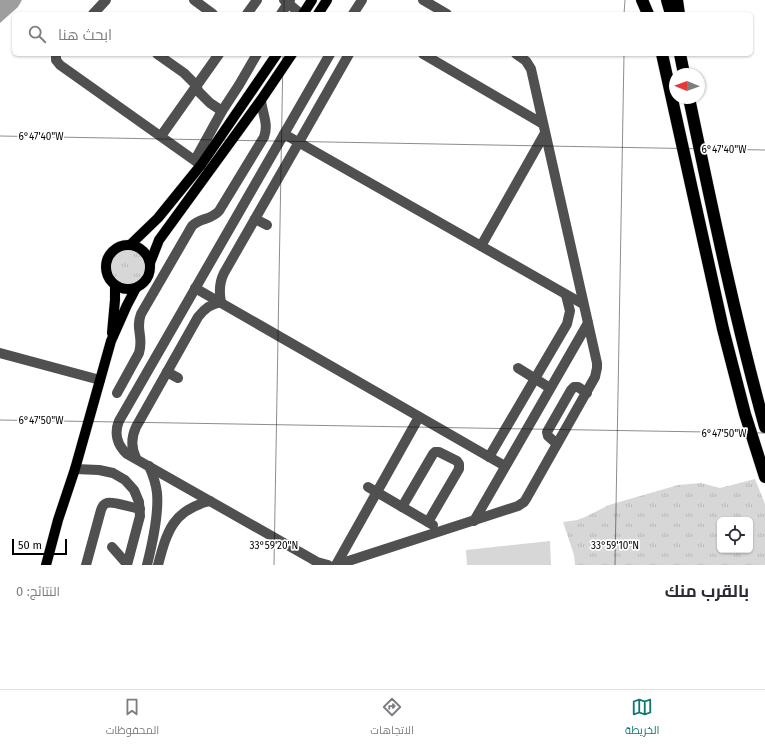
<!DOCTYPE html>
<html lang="ar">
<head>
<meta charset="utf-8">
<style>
  body { margin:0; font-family:"Fira Sans",Cairo,sans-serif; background:#f2f2f3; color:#2b2b33; direction:rtl }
  .controls { position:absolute; right:12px; bottom:12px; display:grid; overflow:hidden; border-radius:6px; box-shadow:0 1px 3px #0004 }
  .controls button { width:36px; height:36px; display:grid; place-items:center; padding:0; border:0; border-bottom:1px solid #e1e1e2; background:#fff; color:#2b2b33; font:20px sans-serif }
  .compass { position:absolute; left:669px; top:68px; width:36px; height:36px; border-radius:50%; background:#fff; box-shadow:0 1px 3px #0004; rotate:271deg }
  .scale { position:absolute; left:12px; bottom:10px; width:55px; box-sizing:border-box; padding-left:4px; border:2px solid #000; border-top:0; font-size:11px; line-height:14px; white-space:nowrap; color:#000; -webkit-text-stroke:3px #fff; paint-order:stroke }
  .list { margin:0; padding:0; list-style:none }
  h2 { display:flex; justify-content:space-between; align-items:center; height:52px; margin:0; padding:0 16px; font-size:17px }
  h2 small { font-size:13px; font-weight:400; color:#7c7c81 }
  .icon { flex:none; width:22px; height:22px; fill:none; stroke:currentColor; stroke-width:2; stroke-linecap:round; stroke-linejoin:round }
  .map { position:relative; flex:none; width:765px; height:565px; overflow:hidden; direction:ltr }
  .search { position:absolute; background:#fff; box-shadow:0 1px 3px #0004; left:12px; right:12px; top:12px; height:44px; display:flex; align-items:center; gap:10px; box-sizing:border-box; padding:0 14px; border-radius:6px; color:#7c7c81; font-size:15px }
  .sheet { height:124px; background:#fff }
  nav { display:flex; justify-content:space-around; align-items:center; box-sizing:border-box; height:56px; border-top:1px solid #e1e1e2; background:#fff; font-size:11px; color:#7c7c81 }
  nav a { display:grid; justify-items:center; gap:2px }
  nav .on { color:#0f766e }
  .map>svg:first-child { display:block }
  .grass { fill:url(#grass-tufts); fill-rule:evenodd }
  .pitch { fill:#d7d7d7 }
  .water { fill:#9e9e9e }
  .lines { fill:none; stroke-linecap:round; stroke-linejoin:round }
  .major-casing { stroke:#dbdbdb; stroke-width:11 }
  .highway-casing { stroke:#dbdbdb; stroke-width:13 }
  .minor { stroke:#505050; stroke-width:10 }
  .major { stroke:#000; stroke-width:10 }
  .highway { stroke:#000; stroke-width:12 }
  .ticks { fill:none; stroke:#000; stroke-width:1; stroke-opacity:0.45 }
  .ticks-label { font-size:10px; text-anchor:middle; fill:#000; stroke:#fff; stroke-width:3.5; stroke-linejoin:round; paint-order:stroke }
</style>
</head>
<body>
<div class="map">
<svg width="765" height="565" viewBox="0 0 765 565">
  <defs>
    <pattern id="grass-tufts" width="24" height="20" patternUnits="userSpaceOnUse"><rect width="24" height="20" fill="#d7d7d7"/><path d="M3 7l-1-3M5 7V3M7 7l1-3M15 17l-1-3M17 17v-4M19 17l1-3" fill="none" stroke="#b7b7b7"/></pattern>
  </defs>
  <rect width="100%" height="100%" fill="#fff"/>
  <g class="grass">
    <circle cx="128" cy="267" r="18"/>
    <path d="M755,479l10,25v61h-190l-1,-10 -11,-33 14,-2 8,-3 24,-12 69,-20 23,-2 19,5zM720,520h30v30h-30z"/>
  </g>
  <polygon class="pitch" points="550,541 551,565 467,565 466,550"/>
  <polygon class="water" points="0,0 22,0 18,7 0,23"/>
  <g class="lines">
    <defs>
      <g id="major">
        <polyline points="303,14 312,0"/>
        <polyline points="318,14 327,0"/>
        <circle cx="128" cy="267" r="22"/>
        <polyline points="130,245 158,218 201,165 277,54"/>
        <polyline points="150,263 159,240 261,100 292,54"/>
        <polyline points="112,333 115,300 115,286"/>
        <polyline points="46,565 58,520 75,469 111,341 127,305 136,288"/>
      </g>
      <g id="highway">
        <polyline points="642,0 648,14"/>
        <polyline points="667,0 671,14"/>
        <polyline points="677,0 679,14"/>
        <polyline points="662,54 723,329 745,414 765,477"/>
        <polyline points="680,54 684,74"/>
        <path d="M689,98c23,110 46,221 76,329"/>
      </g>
    </defs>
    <use href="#major" class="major-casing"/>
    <use href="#highway" class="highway-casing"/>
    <g class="minor">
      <polyline points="194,0 213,14"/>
      <polyline points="284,0 301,14"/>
      <polyline points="423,0 447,14"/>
      <polyline points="93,14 106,0"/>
      <polyline points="247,14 257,0"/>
      <polyline points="281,14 290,0"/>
      <polyline points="353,14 362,0"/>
      <polyline points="56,54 56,60 60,65 201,165"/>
      <polyline points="157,54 184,73 194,83 199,92 210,103 222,111"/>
      <polyline points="423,54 543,124"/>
      <polyline points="284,134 583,304"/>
      <polyline points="161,136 219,54"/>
      <polyline points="195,160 222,111 239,85 257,54"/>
      <polyline points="255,219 267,225"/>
      <polyline points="481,246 545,133"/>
      <polyline points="195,288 505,466"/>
      <polyline points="0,353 100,380"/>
      <polyline points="518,368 550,388"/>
      <polyline points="167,372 178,378"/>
      <path d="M117,393l22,-40c5,-16 -4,-24 2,-39l51,-88c8,-8 19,-6 27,-15l45,-74c5,-13 -2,-24 -3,-37"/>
      <polyline points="557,444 548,436 547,432 571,390 574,387 578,387 587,393"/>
      <polyline points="489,457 567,324 570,311 566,295"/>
      <path d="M136,458c-5,-10 -5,-20 0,-31l62,-110c7,-9 13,-13 23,-15 -2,-10 -2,-19 3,-29l75,-131 50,-88"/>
      <polyline points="75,469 99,470 113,473 125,480 134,490 139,502 140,516 127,565"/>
      <polyline points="368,487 433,525"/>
      <polyline points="402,507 433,454 435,452 439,452 457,461 459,464 459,469 428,522"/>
      <polyline points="474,521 588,323"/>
      <polyline points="112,547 127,564"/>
      <path d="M86,565l15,-55c1,-3 2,-6 6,-7 5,-2 27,5 33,6"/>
      <path d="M147,565c5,-20 12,-51 10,-72 -1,-9 -4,-18 -8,-27"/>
      <path d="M158,565c9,-34 15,-55 52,-64"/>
      <path d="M328,565l-11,-3 -5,-3 -185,-105c-10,-9 -13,-21 -8,-33l211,-367"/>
      <polyline points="336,565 518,506 524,502 526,499 595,377 597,368 597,363 531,69 526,61 516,54"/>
      <polyline points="336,565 419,417"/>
    </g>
    <use href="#major" class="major"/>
    <use href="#highway" class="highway"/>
  </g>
  <path class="ticks" d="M284,14v-14M624,14l1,-14M0,136l765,14M0,420l765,13M274,565l9,-511M615,565l9,-511"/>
  <g class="ticks-label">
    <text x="41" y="140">6°47'40"W</text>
    <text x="724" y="153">6°47'40"W</text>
    <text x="41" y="424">6°47'50"W</text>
    <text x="724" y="437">6°47'50"W</text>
    <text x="274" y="549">33°59'20"N</text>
    <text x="615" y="549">33°59'10"N</text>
  </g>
</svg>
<div class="controls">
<button><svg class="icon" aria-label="locate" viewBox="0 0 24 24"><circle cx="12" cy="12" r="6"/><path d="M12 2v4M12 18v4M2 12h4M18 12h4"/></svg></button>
</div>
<svg class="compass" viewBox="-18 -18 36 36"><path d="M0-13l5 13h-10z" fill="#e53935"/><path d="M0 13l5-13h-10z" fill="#7c7c81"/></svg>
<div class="scale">50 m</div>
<div class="search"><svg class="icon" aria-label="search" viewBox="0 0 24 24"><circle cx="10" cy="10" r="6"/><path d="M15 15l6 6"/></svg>ابحث هنا</div>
</div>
<section class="sheet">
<h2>بالقرب منك<small>النتائج: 0</small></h2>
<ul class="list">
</ul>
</section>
<nav>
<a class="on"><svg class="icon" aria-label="map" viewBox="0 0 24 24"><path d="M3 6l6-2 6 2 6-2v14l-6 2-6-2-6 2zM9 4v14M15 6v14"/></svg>الخريطة</a>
<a><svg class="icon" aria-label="directions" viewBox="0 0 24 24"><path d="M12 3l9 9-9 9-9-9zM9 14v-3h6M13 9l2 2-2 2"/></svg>الاتجاهات</a>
<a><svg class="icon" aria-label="saved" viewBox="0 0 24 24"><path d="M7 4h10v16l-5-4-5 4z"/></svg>المحفوظات</a>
</nav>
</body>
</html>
